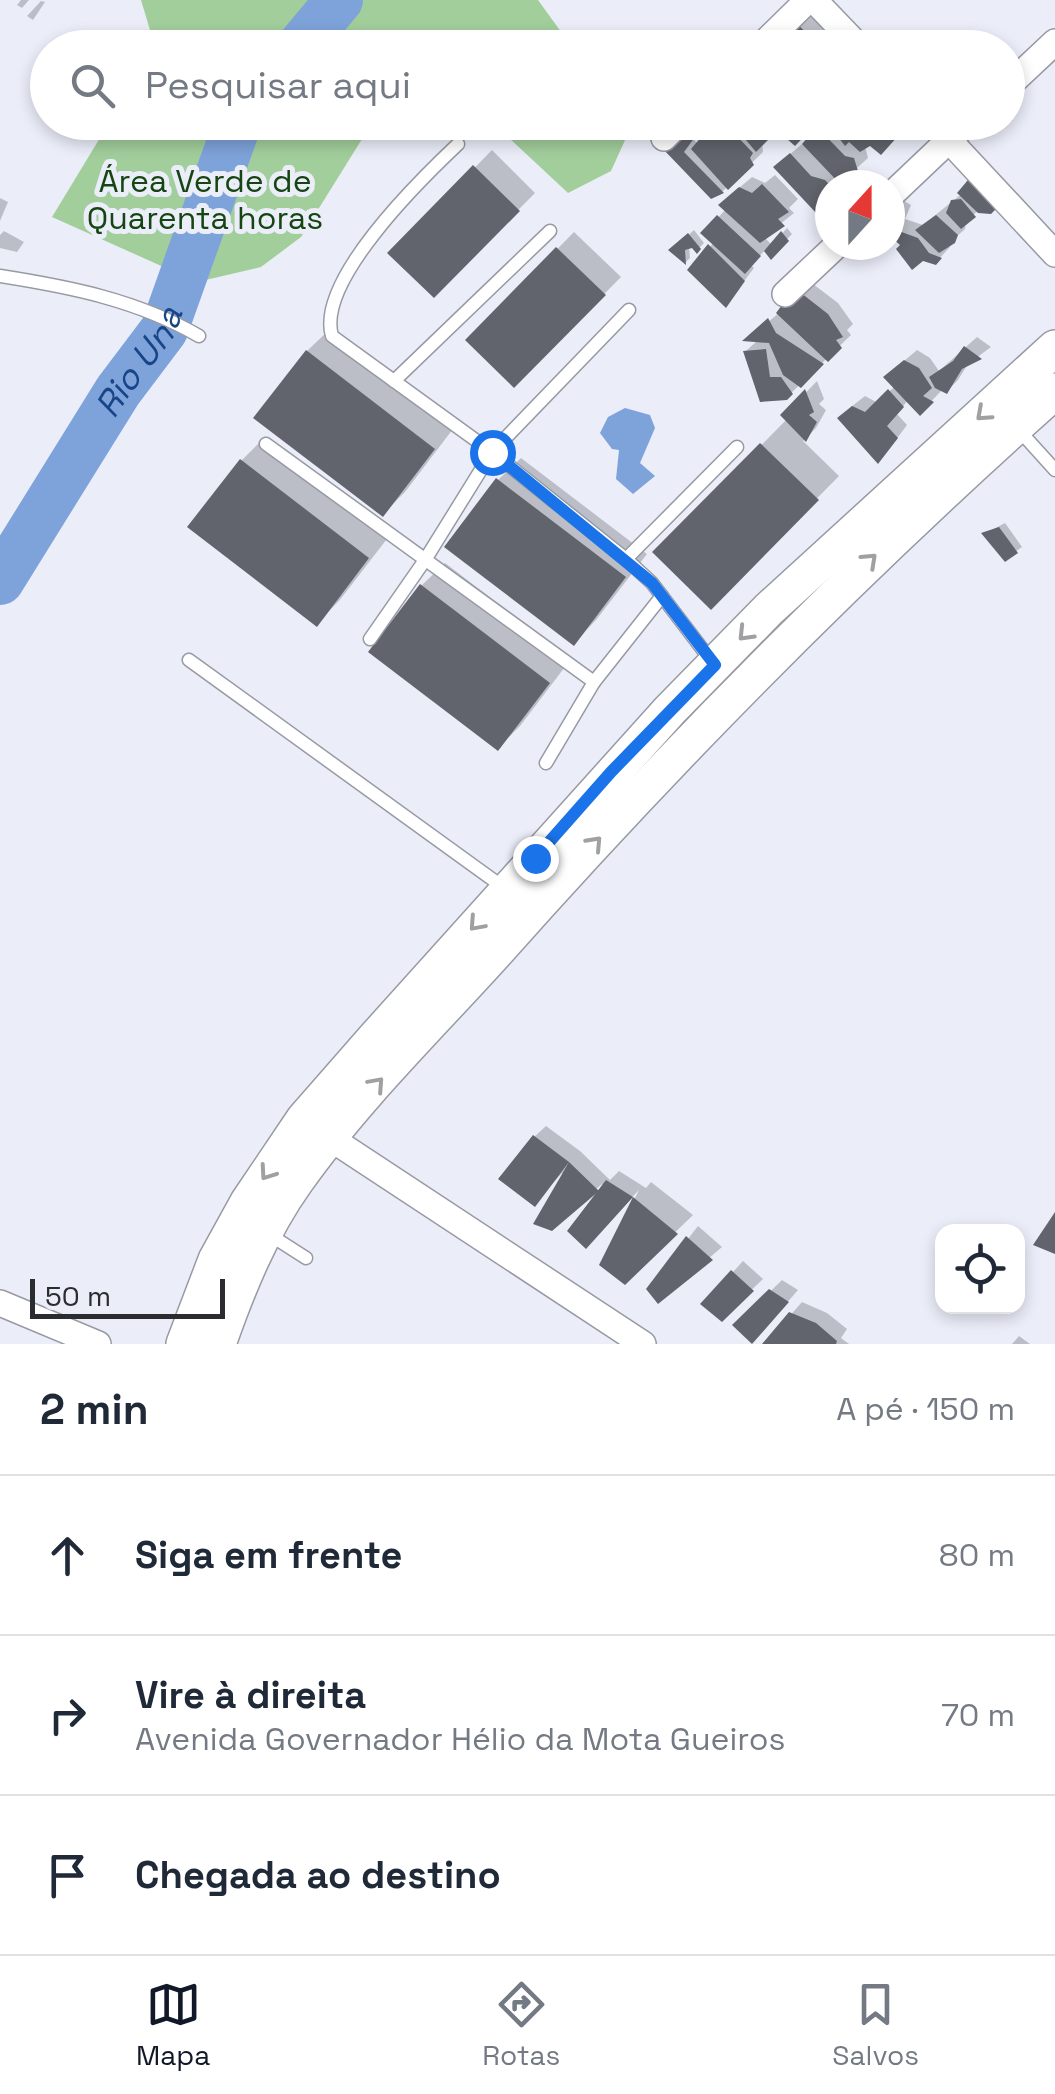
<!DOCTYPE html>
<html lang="pt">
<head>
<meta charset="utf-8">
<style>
  body { margin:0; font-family:"Space Grotesk",sans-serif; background:#f2f2f3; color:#1f2937 }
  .controls { position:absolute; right:30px; bottom:30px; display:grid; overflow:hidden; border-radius:20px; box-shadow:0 5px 15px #0003 }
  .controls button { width:90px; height:90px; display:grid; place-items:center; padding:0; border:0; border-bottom:2px solid #e0e1e3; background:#fff; color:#1f2937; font:50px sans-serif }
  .compass { position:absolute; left:815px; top:170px; width:90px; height:90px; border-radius:50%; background:#fff; box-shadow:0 5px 15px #0003; rotate:21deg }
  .scale { position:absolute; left:30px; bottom:25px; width:195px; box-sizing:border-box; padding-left:10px; border:5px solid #2a2c2f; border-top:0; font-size:28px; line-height:35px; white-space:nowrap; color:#2a2c2f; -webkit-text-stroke:8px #ebeef9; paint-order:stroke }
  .stop { position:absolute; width:30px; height:30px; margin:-22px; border:8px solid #1a73e8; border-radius:50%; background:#fff }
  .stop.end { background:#1a73e8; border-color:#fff; box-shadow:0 2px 10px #0008 }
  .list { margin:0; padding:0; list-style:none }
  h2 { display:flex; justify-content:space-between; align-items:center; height:130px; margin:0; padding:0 40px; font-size:42px }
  h2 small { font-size:32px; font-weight:400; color:#747a83 }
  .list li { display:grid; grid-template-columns:65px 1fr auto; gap:30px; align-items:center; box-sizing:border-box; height:160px; padding:0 40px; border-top:2px solid #e0e1e3 }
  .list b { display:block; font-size:38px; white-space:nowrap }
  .list p { margin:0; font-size:32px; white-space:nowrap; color:#747a83 }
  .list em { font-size:32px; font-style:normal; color:#747a83 }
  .icon { flex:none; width:55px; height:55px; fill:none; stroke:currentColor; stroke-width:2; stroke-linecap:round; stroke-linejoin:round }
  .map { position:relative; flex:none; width:1055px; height:1344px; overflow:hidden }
  .search { position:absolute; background:#fff; box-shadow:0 5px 15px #0003; left:30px; right:30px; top:30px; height:110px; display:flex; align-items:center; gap:25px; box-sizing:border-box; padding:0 35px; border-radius:55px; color:#747a83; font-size:38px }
  .sheet { height:610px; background:#fff }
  nav { display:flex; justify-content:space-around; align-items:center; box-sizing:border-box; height:140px; border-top:2px solid #e0e1e3; background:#fff; font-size:28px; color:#747a83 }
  nav a { display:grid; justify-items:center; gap:5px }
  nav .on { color:#111827 }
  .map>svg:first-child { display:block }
  .green { fill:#a2ce9c }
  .water { fill:#7ea3da }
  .shadow { fill:#0003 }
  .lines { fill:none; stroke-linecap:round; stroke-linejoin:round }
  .river { stroke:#7ea3da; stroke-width:48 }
  .building { fill:#61646c }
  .service-casing { stroke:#979aa3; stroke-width:15 }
  .minor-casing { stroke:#979aa3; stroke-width:28 }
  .secondary-casing { stroke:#979aa3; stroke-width:38 }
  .service { stroke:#fff; stroke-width:12 }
  .minor { stroke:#fff; stroke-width:25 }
  .secondary { stroke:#fff; stroke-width:35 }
  .oneway { stroke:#9fa0a1 }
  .route { stroke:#1a73e8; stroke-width:12 }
  .labels { text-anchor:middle; stroke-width:10; stroke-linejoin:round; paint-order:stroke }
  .park-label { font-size:32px; fill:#154511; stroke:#ebeef9 }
  .water-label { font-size:35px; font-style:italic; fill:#184587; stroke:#ebeef9 }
</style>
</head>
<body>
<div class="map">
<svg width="1055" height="1344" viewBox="0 0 1055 1344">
  <rect width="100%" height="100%" fill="#ebeef9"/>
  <g class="green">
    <polygon points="141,0 538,0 572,47 142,47 150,30"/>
    <polygon points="628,122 631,127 611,171 568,193 493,123"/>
    <polygon points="109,123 110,122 372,123 301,237 261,267 197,282 52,217"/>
  </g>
  <polygon class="water" points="625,408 650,415 655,428 640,463 655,476 633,494 616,479 619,450 612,449 600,433 608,417"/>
  <g class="shadow">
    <polygon points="21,0 29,0 22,8 17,5"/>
    <polygon points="41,1 45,2 33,20 27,16"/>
    <polygon points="806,12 825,29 806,48 769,48"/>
    <polygon points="841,27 852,48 820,48"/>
    <polygon points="693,122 706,122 693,139 698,144 717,122 782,122 762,142 763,152 723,191 712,196 666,149"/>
    <polygon points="825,122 909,122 897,135 865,146 868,158 838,185 830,185 830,201 817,211 788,156 802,144 804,146"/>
    <polygon points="492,150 535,193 434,295 391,253"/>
    <polygon points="775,175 798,199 789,208 794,213 764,237 772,245 787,228 792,234 771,256 766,249 751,265 754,268 726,305 691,270 714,242 704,233 726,209 732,194 752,177 765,183"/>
    <polygon points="959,196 964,196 979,210 966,221 965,229 947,245 950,247 936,262 904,245 893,235 890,238 890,210 895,205 904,201 911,205 905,219 923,225"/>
    <polygon points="0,198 8,202 0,221"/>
    <polygon points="694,230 704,243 697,250 689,246 690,258 686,262 672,250"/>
    <polygon points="4,231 24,242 17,252 0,248 0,235"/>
    <polygon points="574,232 621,277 514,385 468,340"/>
    <polygon points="813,284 838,303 853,324 847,330 851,335 786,398 746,351 758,340 748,339"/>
    <polygon points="330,329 456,425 405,492 383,514 307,351"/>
    <polygon points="977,337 991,347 968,364 958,380 947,391 943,389 920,413 908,400 897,414 907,425 889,449 851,407 865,396 878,403 895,386 898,366 917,350 930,358 939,371"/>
    <polygon points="817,381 824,399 819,404 826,410 816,428 803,441 839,476 711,606 656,552 787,419 784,415"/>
    <polygon points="264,438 390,535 339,601 317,623 241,461"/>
    <polygon points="521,458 647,554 596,620 574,643 498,480"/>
    <polygon points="1005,523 1022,547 1006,558 984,534"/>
    <polygon points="445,563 571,659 520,726 498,748 371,652 422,585"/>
    <polygon points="546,1126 580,1151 610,1180 619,1171 646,1188 651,1182 693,1215 625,1281 602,1264 639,1190 596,1234 602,1184 551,1228 564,1175 562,1173 535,1203 534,1137"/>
    <polygon points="698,1226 722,1247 659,1301 649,1289"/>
    <polygon points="743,1261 763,1279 722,1318 733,1272"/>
    <polygon points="782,1280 798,1290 753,1342 736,1325"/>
    <polygon points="802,1302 827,1313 847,1329 841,1338 849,1344 765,1344"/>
    <polygon points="1019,1336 1030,1344 1012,1344"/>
  </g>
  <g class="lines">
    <g class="river">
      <polyline points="299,48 339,0"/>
      <path id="s1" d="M0,581l118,-190 46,-61 74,-208"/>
    </g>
  </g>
  <g class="building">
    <polygon points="794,21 816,42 810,48 765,48"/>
    <polygon points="690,122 706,122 684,152 724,193 711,199 663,149"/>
    <polygon points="714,122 728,132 733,132 753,153 750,158 754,165 728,190 691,149"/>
    <polygon points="731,122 765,122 775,133 756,152"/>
    <polygon points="805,122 818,122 795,146 787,139"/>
    <polygon points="827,122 907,122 907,126 881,155 870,146 860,152 849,142 845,146"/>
    <polygon points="817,127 845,156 854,158 858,171 841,185 802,144"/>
    <polygon points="790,153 811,176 825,180 830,185 827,200 830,204 817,214 773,167"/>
    <polygon points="473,165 520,211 434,298 387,253"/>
    <polygon points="973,174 1000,205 991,214 978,213 957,193"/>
    <polygon points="762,184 789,212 778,219 785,226 760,243 718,205 739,187 752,193"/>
    <polygon points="961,199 976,217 961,229 946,213 951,200"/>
    <polygon points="890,209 901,217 896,230 918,238 929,253 942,258 936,265 923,261 912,270 896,249 900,245 890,236"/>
    <polygon points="717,215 761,256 745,274 700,233"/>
    <polygon points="936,215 958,235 955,243 939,253 915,230"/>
    <polygon points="781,231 789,241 771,260 764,251"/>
    <polygon points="688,233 701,249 697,254 692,248 685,250 686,265 668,250"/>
    <polygon points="708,244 745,281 726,308 687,270"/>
    <polygon points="556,247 606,295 514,388 465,340"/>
    <polygon points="801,293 828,314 843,337 836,340 842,348 828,362 776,313 785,301"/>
    <polygon points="768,318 776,333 824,364 801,388 783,375 769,343 742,341"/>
    <polygon points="964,346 982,359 962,369 947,394 935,388 929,377 953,361"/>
    <polygon points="766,349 770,377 781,377 793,394 787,400 760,402 743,351"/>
    <polygon points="306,350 435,449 383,517 253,418"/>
    <polygon points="904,360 919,368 932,388 923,396 934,402 920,416 883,377"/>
    <polygon points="805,389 814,412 809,415 817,422 806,442 780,415"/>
    <polygon points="888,389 904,407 887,426 898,438 878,464 837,418 852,406 865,412"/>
    <polygon points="760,443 819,500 711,610 652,552"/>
    <polygon points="240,459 369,558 317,627 187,527"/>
    <polygon points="496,478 626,577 574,646 444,547"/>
    <polygon points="999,527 1018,553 1005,562 981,533"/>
    <polygon points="420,584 550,683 498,751 368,652"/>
    <polygon points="533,1135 569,1162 599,1191 552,1231 533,1224 569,1162 535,1207 498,1179"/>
    <polygon points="606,1180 633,1197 678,1234 625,1285 599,1265 633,1197 586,1249 567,1231"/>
    <polygon points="1055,1212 1055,1254 1033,1245"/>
    <polygon points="686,1236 713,1260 658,1304 646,1289"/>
    <polygon points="731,1270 754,1291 722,1322 700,1304"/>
    <polygon points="769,1289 789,1302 752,1344 732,1325"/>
    <polygon points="789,1312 816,1323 837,1341 836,1344 762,1344"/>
  </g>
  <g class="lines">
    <defs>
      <g id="service">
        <path d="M458,144c-37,35 -142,137 -126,192l160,116 134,107 26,24 61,80"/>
        <path d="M0,276c70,11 137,24 199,60"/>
        <polyline points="394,381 550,231"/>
        <polyline points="1017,428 1055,470"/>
        <polyline points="266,444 594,682"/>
        <polyline points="626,559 737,447"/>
        <polyline points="370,639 425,560 492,452 629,310"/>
        <polyline points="189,660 507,890"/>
        <polyline points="546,763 594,682 662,596"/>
        <polyline points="267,1233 306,1258"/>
      </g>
      <g id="minor">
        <polyline points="814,0 860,48"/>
        <polyline points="759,48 808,0"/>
        <polyline points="1008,86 1055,42"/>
        <polyline points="932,122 1055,254"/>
        <polyline points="664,138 680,122"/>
        <polyline points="890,196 968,122"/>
        <polyline points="785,294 837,245"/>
        <polyline points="330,1138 643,1344"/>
        <polyline points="0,1303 98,1344"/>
      </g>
      <g id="secondary">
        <polyline points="184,1344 216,1260 248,1202 304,1119 374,1039 670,710 769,609 1055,348"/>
        <path d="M218,1344c20,-57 43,-114 78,-163 58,-82 132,-154 199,-228 176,-198 362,-386 560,-562"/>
      </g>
    </defs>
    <use href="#service" class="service-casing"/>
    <use href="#minor" class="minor-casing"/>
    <use href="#secondary" class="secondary-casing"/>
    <use href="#service" class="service"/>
    <use href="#minor" class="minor"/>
    <use href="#secondary" class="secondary"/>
  </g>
  <defs><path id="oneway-chevron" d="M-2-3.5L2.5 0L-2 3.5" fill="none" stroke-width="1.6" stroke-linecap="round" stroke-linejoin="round" transform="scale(2.5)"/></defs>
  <g class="oneway">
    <use href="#oneway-chevron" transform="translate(983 414) rotate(138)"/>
    <use href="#oneway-chevron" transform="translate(870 560) rotate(-43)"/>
    <use href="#oneway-chevron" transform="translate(745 634) rotate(134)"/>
    <use href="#oneway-chevron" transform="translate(595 843) rotate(-47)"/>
    <use href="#oneway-chevron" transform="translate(476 924) rotate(132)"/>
    <use href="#oneway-chevron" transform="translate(377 1084) rotate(-48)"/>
    <use href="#oneway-chevron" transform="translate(267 1173) rotate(125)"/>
  </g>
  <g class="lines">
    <polyline class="route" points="492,452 652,583 715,665 611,772 535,858"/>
  </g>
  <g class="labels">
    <g class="park-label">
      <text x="205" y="192">Área Verde de<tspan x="205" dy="37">Quarenta horas</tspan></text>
    </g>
    <g class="water-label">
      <text dy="12" stroke="none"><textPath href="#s1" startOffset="260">Rio Una</textPath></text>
    </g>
  </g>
</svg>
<div class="controls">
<button><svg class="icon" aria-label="locate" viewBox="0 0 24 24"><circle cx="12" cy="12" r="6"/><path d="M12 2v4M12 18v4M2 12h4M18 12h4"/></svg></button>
</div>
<svg class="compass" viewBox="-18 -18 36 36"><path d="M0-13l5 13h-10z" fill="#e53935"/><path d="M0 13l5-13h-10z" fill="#747a83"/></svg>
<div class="scale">50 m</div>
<div class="stop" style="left:492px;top:452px"></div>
<div class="stop end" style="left:535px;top:858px"></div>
<div class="search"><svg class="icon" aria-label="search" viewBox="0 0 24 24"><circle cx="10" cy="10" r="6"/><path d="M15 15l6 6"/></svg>Pesquisar aqui</div>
</div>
<section class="sheet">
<h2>2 min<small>A pé · 150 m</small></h2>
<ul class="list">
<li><svg class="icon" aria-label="ahead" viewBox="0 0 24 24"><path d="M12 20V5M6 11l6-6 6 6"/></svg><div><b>Siga em frente</b></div><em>80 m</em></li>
<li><svg class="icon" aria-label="right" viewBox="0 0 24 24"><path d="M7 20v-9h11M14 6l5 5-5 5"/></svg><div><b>Vire à direita</b><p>Avenida Governador Hélio da Mota Gueiros</p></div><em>70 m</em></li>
<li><svg class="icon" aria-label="arrive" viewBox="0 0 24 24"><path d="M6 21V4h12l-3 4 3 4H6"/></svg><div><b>Chegada ao destino</b></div></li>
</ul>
</section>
<nav>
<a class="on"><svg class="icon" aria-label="map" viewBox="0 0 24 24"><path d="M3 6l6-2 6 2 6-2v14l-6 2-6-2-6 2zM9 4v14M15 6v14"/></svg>Mapa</a>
<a><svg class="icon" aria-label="directions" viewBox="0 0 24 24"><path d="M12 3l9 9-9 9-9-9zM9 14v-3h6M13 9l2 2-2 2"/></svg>Rotas</a>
<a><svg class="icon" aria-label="saved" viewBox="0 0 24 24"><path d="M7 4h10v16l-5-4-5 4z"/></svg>Salvos</a>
</nav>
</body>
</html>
